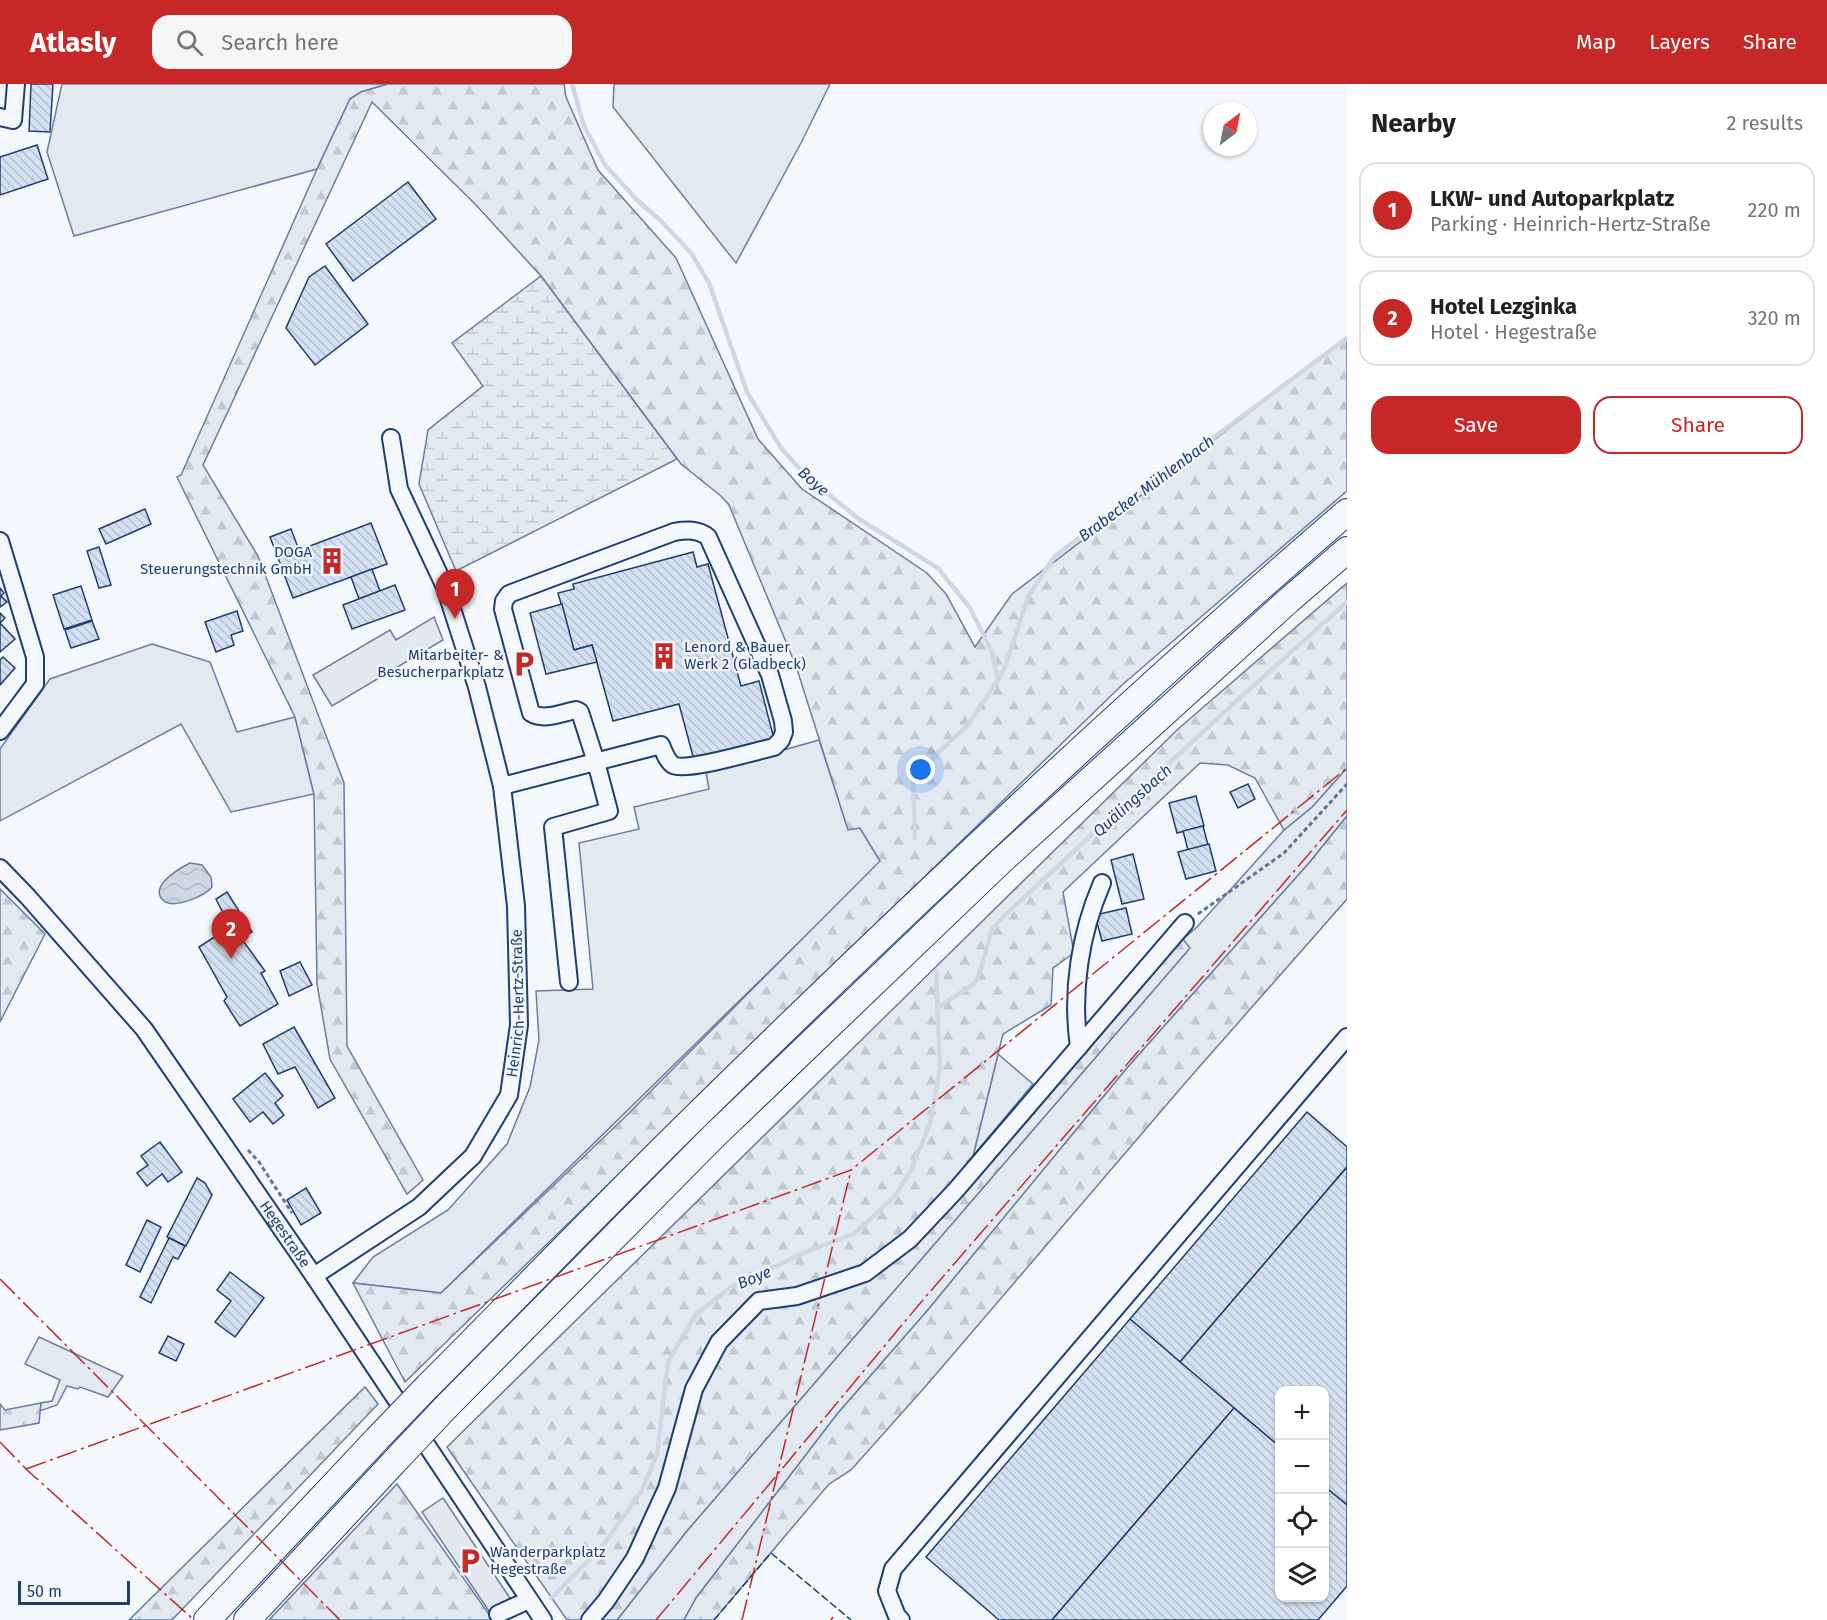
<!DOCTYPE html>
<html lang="en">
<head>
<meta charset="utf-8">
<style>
  body { margin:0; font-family:"Fira Sans",sans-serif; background:#f6f6f6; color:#202124 }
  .controls { position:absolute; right:18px; bottom:18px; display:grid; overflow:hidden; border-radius:12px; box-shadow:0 2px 4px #0004 }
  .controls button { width:54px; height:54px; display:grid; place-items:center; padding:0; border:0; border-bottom:2px solid #e0e0e0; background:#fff; color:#202124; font:30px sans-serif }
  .compass { position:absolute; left:1203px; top:18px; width:54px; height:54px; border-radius:50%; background:#fff; box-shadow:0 2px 4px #0004; rotate:32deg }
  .scale { position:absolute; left:18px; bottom:15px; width:112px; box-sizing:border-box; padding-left:6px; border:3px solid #1d3f73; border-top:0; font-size:16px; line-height:21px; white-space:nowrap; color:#1d3f73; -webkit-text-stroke:4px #f4f7fb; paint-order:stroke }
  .you { position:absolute; left:921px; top:686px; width:21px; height:21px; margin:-15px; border:4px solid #fff; border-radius:50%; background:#1a73e8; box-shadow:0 0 0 9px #1a73e833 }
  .badge { display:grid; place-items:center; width:39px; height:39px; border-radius:50%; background:#c62828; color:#fff; font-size:20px; font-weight:700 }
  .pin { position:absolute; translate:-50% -50px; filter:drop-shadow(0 2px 3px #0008) }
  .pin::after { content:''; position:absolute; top:32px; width:21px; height:18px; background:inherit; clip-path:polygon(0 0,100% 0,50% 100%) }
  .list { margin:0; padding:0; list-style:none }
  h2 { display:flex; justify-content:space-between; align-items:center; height:78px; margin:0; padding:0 24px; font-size:26px }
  h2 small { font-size:20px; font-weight:400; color:#757577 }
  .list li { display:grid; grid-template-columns:39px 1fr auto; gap:18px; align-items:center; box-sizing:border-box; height:96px; margin:0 12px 12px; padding:0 12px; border:2px solid #e0e0e0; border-radius:18px }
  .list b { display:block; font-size:22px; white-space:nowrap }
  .list p { margin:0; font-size:20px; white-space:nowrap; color:#757577 }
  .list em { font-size:20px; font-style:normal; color:#757577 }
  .actions { display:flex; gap:12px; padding:18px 24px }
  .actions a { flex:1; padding:14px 0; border:2px solid #c62828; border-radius:18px; text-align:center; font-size:21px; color:#c62828 }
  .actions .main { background:#c62828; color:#fff }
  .icon { flex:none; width:33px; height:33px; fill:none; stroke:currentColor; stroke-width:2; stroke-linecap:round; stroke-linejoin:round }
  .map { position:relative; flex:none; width:1347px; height:1536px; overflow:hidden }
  header { display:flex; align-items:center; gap:36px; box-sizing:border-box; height:84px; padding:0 30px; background:#c62828; color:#fff }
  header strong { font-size:28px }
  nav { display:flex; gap:33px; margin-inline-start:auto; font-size:21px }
  .search { width:420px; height:54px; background:#f6f6f6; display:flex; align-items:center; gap:15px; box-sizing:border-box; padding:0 21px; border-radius:18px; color:#757577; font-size:22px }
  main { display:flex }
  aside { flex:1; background:#fff }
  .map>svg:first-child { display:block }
  .green { fill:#e3e9f0; stroke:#687fa3; stroke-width:1.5 }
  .forest { fill:url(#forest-firs); stroke:#687fa3; stroke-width:1.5 }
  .wetland { fill:url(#wetland-marsh); stroke:#687fa3; stroke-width:1.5 }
  .parking { fill:#e3e8f0; stroke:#687fa3; stroke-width:1.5 }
  .water { fill:url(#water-waves); stroke:#687fa3; stroke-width:1.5 }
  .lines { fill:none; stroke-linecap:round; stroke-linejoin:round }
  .stream { stroke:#cfd7e4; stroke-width:4.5 }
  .building { fill:url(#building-back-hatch); stroke:#1d3f73; stroke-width:1.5 }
  .minor-casing { stroke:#1d3f73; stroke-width:20 }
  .highway-casing { stroke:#1d3f73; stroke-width:28 }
  .path { stroke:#5e769c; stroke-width:3; stroke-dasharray:4.5 3; stroke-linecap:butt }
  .minor { stroke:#f4f7fb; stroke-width:16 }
  .highway { stroke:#f4f7fb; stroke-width:26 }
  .highway-bridge-casing { stroke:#1d3f73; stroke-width:28; stroke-linecap:butt }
  .highway-bridge { stroke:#f4f7fb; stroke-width:26 }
  .fence { stroke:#1d3f73; stroke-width:1.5; stroke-dasharray:8 3; stroke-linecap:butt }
  .power { stroke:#c62828; stroke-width:1.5; stroke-dasharray:21 4.5 3 4.5; stroke-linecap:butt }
  .labels { text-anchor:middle; stroke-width:4.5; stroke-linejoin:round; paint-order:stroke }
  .poi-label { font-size:15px; fill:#1d3f73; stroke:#f4f7fb; text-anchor:end }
  .street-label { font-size:15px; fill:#1d3f73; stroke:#f4f7fb }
  .water-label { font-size:16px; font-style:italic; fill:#1d3f73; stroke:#f4f7fb }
</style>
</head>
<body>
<header>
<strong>Atlasly</strong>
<div class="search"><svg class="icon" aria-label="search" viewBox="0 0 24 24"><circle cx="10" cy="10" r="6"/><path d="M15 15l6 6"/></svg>Search here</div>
<nav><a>Map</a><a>Layers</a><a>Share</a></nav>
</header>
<main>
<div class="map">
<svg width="1347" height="1536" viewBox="0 0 1347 1536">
  <defs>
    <pattern id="forest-firs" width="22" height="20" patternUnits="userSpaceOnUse" patternTransform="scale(1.5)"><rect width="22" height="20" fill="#e3e9f0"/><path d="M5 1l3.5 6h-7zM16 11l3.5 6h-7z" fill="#c2c9d1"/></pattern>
    <pattern id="wetland-marsh" width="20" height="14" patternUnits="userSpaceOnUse" patternTransform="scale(1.5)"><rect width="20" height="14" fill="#e3e9f0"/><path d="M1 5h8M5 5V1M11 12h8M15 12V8" fill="none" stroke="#c2c9d1"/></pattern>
    <pattern id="water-waves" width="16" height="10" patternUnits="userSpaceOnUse" patternTransform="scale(1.5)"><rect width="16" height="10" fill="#cfd7e4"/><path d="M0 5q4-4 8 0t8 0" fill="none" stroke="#b1bac7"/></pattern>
    <pattern id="building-back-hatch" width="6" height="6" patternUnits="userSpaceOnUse" patternTransform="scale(1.5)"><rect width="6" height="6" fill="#d5e0f0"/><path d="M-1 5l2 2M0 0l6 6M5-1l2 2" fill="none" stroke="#b6c1d1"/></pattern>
  </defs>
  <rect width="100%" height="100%" fill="#f4f7fb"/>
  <g class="green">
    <polygon points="62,0 388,0 361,8 350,15 317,85 74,152 47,68"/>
    <polygon points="614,0 830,0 801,59 736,179 613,23"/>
    <polygon points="152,560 210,578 237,648 295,633 314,710 231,728 181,640 0,737 0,665 50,595"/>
    <polygon points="819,656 848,745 860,744 881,778 441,1209 353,1199 373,1173 448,1126 507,1060 530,1003 539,956 536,907 593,905 579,759 639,745 634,723 709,705 706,688"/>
    <polygon points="1347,684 1347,732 1309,779 1127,984 927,1227 838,1329 696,1514 684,1536 617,1536 686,1448 1189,865 1183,855 1197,843 1284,746 1312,723"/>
    <polygon points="998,970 1033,1000 973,1072"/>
    <polygon points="39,1253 123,1292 108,1313 80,1303 78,1305 67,1302 57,1321 40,1327 41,1319 52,1317 60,1296 25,1280"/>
  </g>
  <g class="forest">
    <polygon points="388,0 564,0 566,13 598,86 676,174 758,355 802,405 927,489 946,510 975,563 1012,510 1347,254 1347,407 1122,601 405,1298 353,1199 441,1209 624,1034 880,777 860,744 848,746 796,582 729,421 721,412 681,380 541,192 476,121 372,18 203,381 258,472 344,699 347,962 423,1096 407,1110 330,975 317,900 314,710 295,633 177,393 181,391 317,85 350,15 361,8"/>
    <polygon points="1347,499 1347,684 1312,723 1284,746 1255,694 1228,681 1200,679 1063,808 1074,869 1053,884 1051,921 1003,950 973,1072 967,1078 978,1088 1173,865 1183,855 1190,864 686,1448 617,1536 567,1536 447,1363 1177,646"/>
    <polygon points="1347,732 1347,815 1186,998 925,1303 851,1386 829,1400 714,1536 684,1536 696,1514 838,1329 927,1227 1127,984 1309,779"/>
    <polygon points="0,805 45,850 0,938"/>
    <polygon points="365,1303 378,1320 172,1536 129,1536"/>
    <polygon points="41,1319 39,1339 0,1346 0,1320 5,1326"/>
    <polygon points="397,1400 493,1536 269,1536"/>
  </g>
  <polygon class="wetland" points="541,192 677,375 456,487 419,400 428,346 483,302 452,259"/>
  <g class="parking">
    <polygon points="434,533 443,556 332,622 313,591 390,546 396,556"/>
    <polygon points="443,1414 518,1526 495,1536 422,1428"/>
  </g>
  <path class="water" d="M190,779l12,2 9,12 1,10c-7,9 -38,22 -48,14 -17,-14 16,-33 26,-38z"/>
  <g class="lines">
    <g class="stream">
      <polyline points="572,0 584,42 605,81 637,116 661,137 691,169 709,199 747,308 781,364 805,391 859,435 938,484 970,524 992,568 998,596 968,641 913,692 915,754"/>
      <polyline points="998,596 1005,583 1029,511 1055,472 1347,254"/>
      <polyline points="937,924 974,900 979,891 992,845 1005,831 1232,621 1347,518"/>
      <polyline points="551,1514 601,1464 641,1408 657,1371 668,1278 696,1230 731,1203 810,1166 854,1150 895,1112 910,1088 930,1040 940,984 936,887"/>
    </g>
  </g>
  <g class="building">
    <polygon points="31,0 53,0 50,48 29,47"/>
    <polygon points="37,61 48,95 0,111 0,73"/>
    <polygon points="408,98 436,135 353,197 326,160"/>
    <polygon points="325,182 368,240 315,281 286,244 309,193"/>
    <polygon points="145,425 151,440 106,460 99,445"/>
    <polygon points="371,439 387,480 293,514 278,474"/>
    <polygon points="291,445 299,466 278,474 270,453"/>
    <polygon points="99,463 111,501 99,504 87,467"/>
    <polygon points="693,468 697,483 708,480 741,602 759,597 774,655 694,676 679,620 613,637 592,561 574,566 558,509 574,505 573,500"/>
    <polygon points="372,485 380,507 359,515 351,493"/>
    <polygon points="395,501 405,526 352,545 343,521"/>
    <polygon points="81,502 92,536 64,545 53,511"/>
    <polygon points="0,504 4,509 1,512 7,518 0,523"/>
    <polygon points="562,520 574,566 592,561 597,578 546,590 530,529"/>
    <polygon points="237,527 243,547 231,551 234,561 216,568 205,538"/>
    <polygon points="0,529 5,534 0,539 15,555 0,568"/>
    <polygon points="92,537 99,555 71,564 65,546"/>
    <polygon points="3,573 15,584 0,601 0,576"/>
    <polygon points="1248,700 1255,715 1238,724 1230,708"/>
    <polygon points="1196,712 1204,742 1177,749 1169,719"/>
    <polygon points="1203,742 1208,761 1188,766 1183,747"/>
    <polygon points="1209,760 1216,787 1186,795 1178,768"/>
    <polygon points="1133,770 1144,815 1122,820 1111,776"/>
    <polygon points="227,808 252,848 241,854 265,887 261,889 278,920 240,942 224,917 227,913 199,863 230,843 216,815"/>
    <polygon points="1126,824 1132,850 1102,857 1095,831"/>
    <polygon points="300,878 312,901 289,912 280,887"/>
    <polygon points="294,943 335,1014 318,1024 295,983 278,990 263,960"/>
    <polygon points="265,989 283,1012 275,1019 284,1031 273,1040 263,1028 250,1038 233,1015"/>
    <polygon points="1307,1028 1347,1063 1347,1083 1180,1278 1130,1235"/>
    <polygon points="160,1058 182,1088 168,1098 162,1090 147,1102 137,1089 148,1081 141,1072"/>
    <polygon points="1347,1083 1347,1421 1324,1402 1324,1306 1280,1306 1280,1363 1180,1278"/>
    <polygon points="197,1094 205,1099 212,1111 186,1162 167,1153"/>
    <polygon points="306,1104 321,1129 301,1141 287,1116"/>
    <polygon points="147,1136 161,1143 140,1188 126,1181"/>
    <polygon points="169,1154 185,1162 178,1175 173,1173 151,1219 140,1213"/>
    <polygon points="230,1188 264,1214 235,1253 215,1238 231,1217 217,1206"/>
    <polygon points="1130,1235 1234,1324 1052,1536 999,1536 926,1473"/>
    <polygon points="168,1252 184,1260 176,1277 159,1269"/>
    <polygon points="1234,1324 1280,1363 1280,1514 1324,1514 1324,1402 1347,1421 1347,1502 1318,1536 1052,1536"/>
  </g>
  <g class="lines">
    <defs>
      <g id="minor">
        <polyline points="0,33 13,36 16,0"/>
        <polyline points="0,457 35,573 35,600 0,647"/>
        <path d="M502,702l159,-41c3,7 6,16 12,20 13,7 83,-14 101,-18l7,-7 3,-8 -1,-11 -13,-46 -62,-138c-10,-8 -21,-7 -34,-5l-165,62 -5,7 -1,8 28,104c13,8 30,0 45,-3l4,2 16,50 13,49 -56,16 16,155"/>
        <path id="s1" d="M0,784l28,29 116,132 170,247 229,344"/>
        <path d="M1079,963c-8,-55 1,-113 23,-164"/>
        <path id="s2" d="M314,1192l105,-69 54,-51 36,-61 10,-70 -3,-119 -14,-120 -25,-99 -32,-100 -46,-98 -8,-51"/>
        <polyline points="498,1530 529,1516"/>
        <polyline points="590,1536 606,1517 635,1474 667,1404 694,1305 719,1258 759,1217 797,1212 865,1189 910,1155 956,1106 1185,839"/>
        <polyline points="901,1536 897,1532 887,1507 893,1485 1347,953"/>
      </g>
      <g id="highway">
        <path d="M428,1302c90,-90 178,-182 269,-271 211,-207 426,-410 650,-603"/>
        <polyline points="447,1322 714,1052 1001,777 1289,516 1347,466"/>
        <polyline points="207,1536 377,1355"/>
        <polyline points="247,1536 396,1376"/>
      </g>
    </defs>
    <use href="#minor" class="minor-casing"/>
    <use href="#highway" class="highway-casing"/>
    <g class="path">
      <polyline points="1198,830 1284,769 1347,700"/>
      <polyline points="248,1066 259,1078 292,1129"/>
    </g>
    <use href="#minor" class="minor"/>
    <use href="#highway" class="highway"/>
    <defs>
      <g id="highway-bridge">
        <polyline points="377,1355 428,1302"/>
        <polyline points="396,1376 447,1322"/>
      </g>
    </defs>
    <use href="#highway-bridge" class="highway-bridge-casing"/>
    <use href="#highway-bridge" class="highway-bridge"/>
    <polyline class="fence" points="714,1536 771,1469 851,1536"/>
    <g class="power">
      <polyline points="0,1195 340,1536"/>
      <polyline points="0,1358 26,1385 194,1536"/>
      <polyline points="26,1385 851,1086 1347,684"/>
      <polyline points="656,1536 922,1217 1347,726"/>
      <polyline points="742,1536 851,1086"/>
      <polyline points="831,1536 833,1533"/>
    </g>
  </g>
  <defs>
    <symbol id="building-bare" viewBox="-9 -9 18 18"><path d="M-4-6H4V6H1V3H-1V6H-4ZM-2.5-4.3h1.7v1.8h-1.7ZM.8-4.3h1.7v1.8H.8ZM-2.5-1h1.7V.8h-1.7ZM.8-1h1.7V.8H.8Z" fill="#c62828" stroke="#f4f7fb" stroke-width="2.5" paint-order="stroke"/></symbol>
    <symbol id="parking-bare" viewBox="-9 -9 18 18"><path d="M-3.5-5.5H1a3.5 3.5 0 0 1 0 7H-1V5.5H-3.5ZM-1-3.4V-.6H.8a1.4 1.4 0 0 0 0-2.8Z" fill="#c62828" stroke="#f4f7fb" stroke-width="2.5" paint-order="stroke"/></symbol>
  </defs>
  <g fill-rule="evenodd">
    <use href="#building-bare" x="313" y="458" width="38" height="38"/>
    <use href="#building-bare" x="645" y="553" width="38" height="38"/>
    <use href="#parking-bare" x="505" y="561" width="38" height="38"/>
    <use href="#parking-bare" x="451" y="1458" width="38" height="38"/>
  </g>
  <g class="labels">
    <g class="poi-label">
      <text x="312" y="473">DOGA<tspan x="312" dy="17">Steuerungstechnik GmbH</tspan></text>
      <text x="684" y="568" text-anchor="start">Lenord &amp; Bauer<tspan x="684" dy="17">Werk 2 (Gladbeck)</tspan></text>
      <text x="504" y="576">Mitarbeiter- &amp;<tspan x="504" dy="17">Besucherparkplatz</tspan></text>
      <text x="490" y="1473" text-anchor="start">Wanderparkplatz<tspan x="490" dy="17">Hegestraße</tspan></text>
    </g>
    <g class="street-label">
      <text dy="5" stroke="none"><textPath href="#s2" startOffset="363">Heinrich-Hertz-Straße</textPath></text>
      <text dy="5" stroke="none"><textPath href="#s1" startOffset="465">Hegestraße</textPath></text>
    </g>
    <g class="water-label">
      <text transform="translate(814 397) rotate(42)" y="6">Boye</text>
      <text transform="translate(1146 404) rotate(-37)" y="6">Brabecker Mühlenbach</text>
      <text transform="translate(1132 716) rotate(-42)" y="6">Quälingsbach</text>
      <text transform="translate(754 1193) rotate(-23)" y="6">Boye</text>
    </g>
  </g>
</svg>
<div class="controls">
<button>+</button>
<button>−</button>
<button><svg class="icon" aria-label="locate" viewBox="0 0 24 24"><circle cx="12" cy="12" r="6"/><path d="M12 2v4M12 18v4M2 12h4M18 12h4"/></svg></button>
<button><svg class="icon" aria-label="layers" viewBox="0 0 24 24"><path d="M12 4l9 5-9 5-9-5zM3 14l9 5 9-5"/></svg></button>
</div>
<svg class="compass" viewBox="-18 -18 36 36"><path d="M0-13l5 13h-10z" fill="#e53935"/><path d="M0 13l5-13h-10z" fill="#757577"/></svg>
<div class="scale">50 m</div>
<div class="you"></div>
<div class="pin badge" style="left:455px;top:535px">1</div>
<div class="pin badge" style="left:231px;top:875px">2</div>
</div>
<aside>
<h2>Nearby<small>2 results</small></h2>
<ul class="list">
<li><span class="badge">1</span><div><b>LKW- und Autoparkplatz</b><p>Parking · Heinrich-Hertz-Straße</p></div><em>220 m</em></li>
<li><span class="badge">2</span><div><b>Hotel Lezginka</b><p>Hotel · Hegestraße</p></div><em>320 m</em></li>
</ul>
<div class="actions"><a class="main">Save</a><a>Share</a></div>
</aside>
</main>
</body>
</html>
